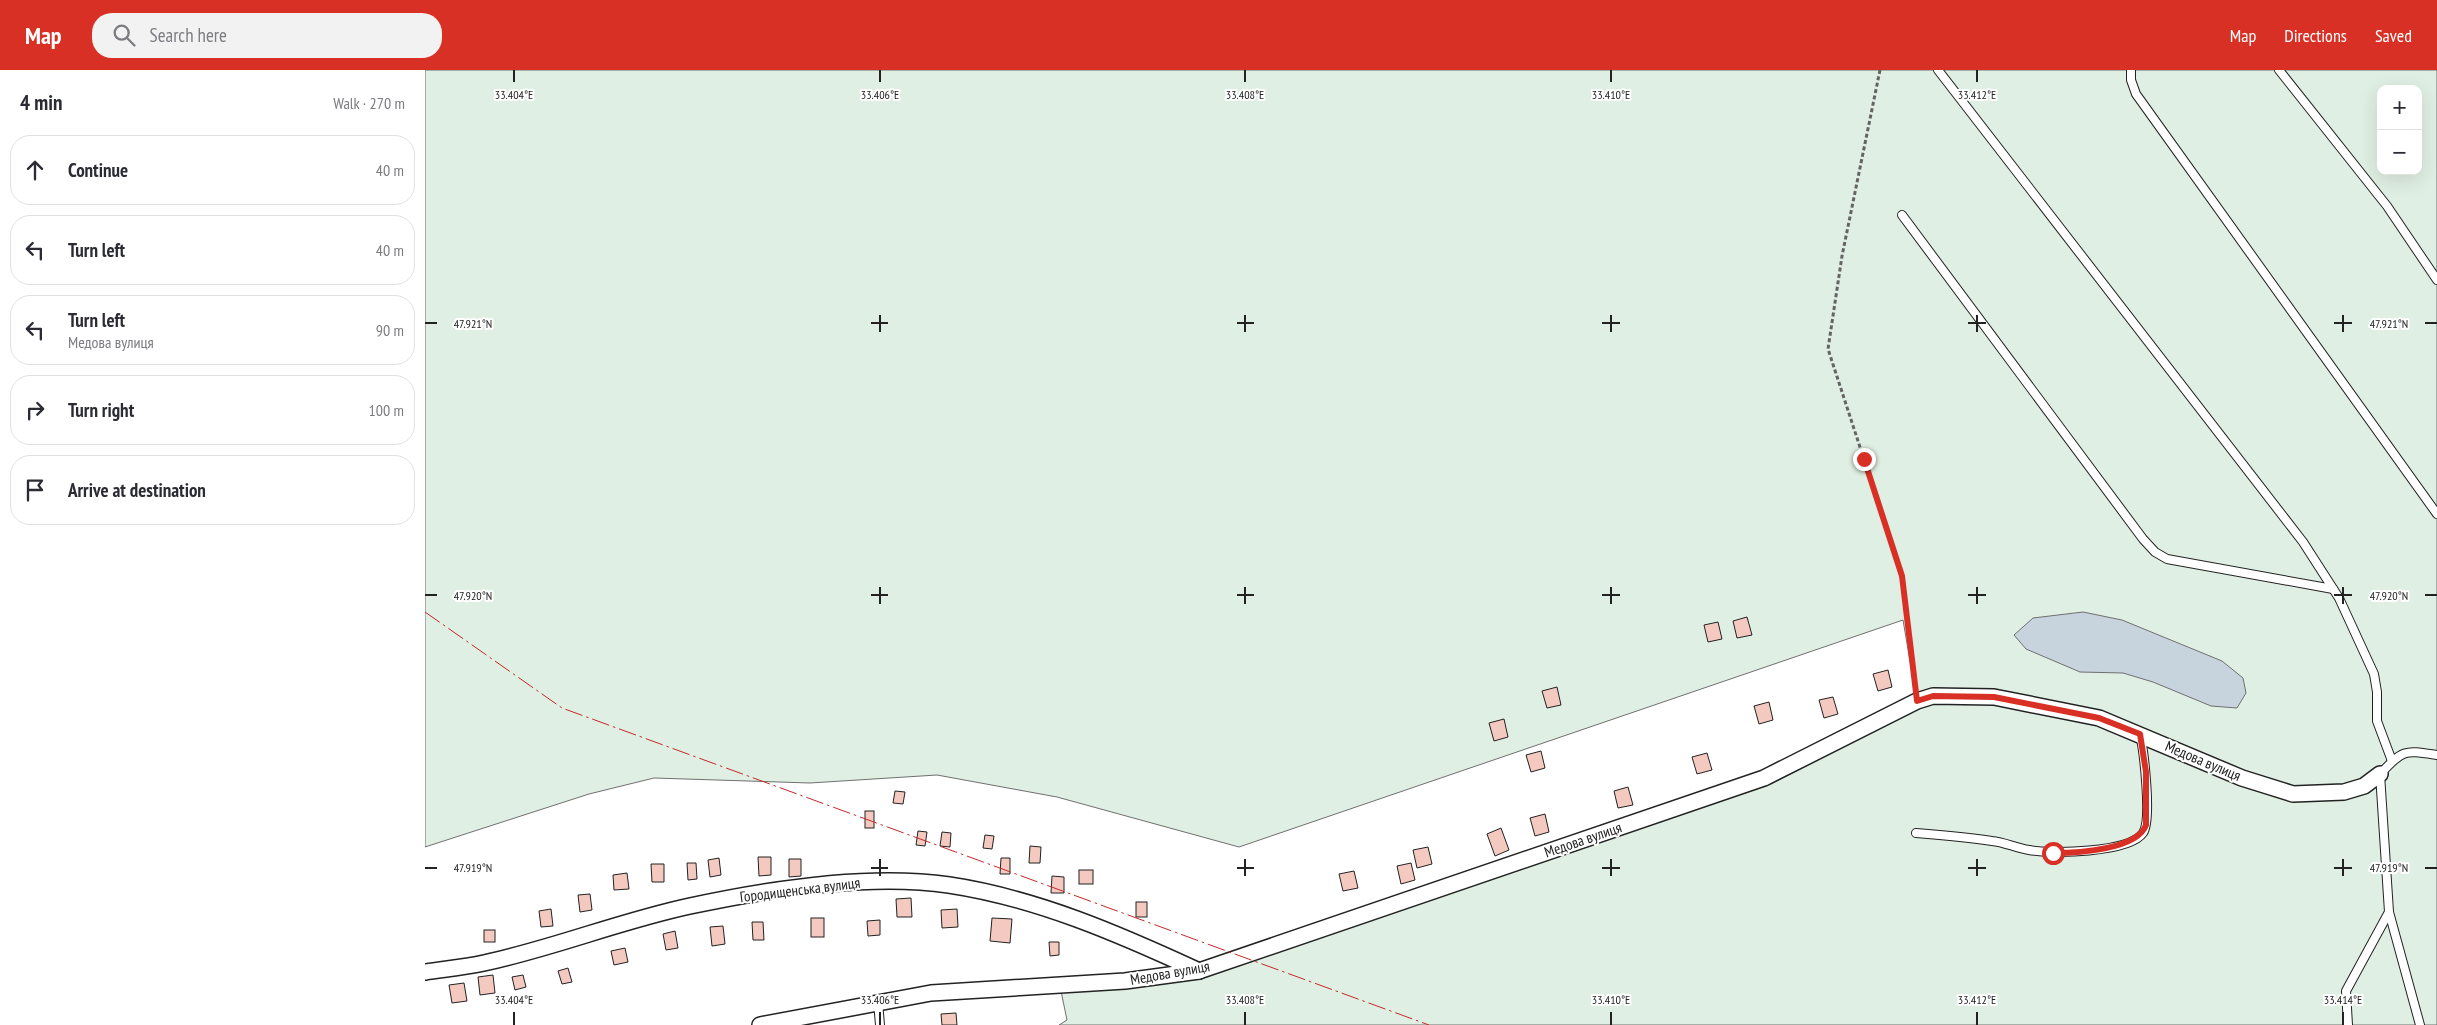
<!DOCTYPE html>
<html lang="en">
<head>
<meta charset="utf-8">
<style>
  body { margin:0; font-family:"PT Sans Narrow",sans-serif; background:#f2f2f3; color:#2b2b33 }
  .controls { position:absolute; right:15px; top:15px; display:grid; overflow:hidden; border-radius:10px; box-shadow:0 5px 20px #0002 }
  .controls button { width:45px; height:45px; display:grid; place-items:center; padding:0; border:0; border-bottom:1px solid #e1e1e2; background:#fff; color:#2b2b33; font:25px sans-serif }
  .stop { position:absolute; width:15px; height:15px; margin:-11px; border:4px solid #d93025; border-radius:50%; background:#fff }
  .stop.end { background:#d93025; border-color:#fff; box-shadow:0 1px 5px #0008 }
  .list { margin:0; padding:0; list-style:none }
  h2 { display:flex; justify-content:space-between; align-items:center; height:65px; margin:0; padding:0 20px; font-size:21px }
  h2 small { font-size:16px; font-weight:400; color:#7c7c81 }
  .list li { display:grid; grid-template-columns:32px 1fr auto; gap:15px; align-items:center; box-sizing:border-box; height:70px; margin:0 10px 10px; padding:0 10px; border:1px solid #e1e1e2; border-radius:20px }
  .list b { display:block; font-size:19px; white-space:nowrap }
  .list p { margin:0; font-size:16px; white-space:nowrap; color:#7c7c81 }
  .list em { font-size:16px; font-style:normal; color:#7c7c81 }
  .icon { flex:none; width:28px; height:28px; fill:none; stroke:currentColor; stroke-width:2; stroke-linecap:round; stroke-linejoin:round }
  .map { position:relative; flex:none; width:2012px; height:955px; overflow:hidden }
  header { display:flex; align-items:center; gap:30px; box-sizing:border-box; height:70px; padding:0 25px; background:#d93025; color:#fff }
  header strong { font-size:24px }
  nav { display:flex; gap:28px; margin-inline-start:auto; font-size:18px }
  .search { width:350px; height:45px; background:#f2f2f3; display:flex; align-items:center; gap:12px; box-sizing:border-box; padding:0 18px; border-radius:20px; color:#7c7c81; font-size:19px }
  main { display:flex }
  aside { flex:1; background:#fff }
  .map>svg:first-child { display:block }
  .green { fill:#e0efe3; stroke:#6f6f6f; fill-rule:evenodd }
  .water { fill:#c7d3dd; stroke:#6f6f6f }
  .building { fill:#f3c9c0; stroke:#222 }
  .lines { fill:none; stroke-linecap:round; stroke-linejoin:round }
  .service-casing { stroke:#222; stroke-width:10 }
  .minor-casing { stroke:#222; stroke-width:18 }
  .path { stroke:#646464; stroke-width:3; stroke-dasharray:4 2.5; stroke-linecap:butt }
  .service { stroke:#fff; stroke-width:8 }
  .minor { stroke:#fff; stroke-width:15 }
  .power { stroke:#c62828; stroke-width:1; stroke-dasharray:18 4 2.5 4; stroke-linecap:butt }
  .route { stroke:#d93025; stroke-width:6 }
  .ticks { fill:none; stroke:#222; stroke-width:2 }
  .labels { text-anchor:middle; stroke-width:4; stroke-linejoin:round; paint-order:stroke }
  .street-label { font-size:15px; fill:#222; stroke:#fff }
  .ticks-label { font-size:12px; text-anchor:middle; fill:#222; stroke:#fff; stroke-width:4; stroke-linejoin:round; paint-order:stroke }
</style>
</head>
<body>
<header>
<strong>Map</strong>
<div class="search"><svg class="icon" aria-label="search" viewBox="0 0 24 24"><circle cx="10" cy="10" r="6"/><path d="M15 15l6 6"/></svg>Search here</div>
<nav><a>Map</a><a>Directions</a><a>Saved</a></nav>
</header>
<main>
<aside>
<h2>4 min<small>Walk · 270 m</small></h2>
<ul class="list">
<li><svg class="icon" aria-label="ahead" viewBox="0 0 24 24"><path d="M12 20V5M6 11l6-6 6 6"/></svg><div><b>Continue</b></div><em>40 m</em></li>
<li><svg class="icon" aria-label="left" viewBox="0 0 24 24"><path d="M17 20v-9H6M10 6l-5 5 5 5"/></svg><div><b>Turn left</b></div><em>40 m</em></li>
<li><svg class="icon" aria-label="left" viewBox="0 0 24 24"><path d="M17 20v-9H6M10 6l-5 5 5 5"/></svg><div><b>Turn left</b><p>Медова вулиця</p></div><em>90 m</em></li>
<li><svg class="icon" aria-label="right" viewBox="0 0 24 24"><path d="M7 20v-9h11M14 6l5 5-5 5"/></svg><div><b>Turn right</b></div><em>100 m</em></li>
<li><svg class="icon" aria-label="arrive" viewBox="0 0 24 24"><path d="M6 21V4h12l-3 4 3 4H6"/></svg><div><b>Arrive at destination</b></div></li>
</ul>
</aside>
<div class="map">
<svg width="2012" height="955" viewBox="0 0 2012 955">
  <rect width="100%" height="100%" fill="#fff"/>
  <path class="green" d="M0,0h2012v955h-1378l8,-5 -6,-29 143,-16 567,-191 147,-76 -15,-88 -664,227 -182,-50 -120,-22 -127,8 -156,-5 -65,16 -164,53zM1956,19h37v82h-37z"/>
  <polygon class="water" points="1658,542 1697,550 1797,591 1818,608 1821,623 1812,638 1786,636 1728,612 1698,603 1655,602 1601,579 1589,565 1608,548"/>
  <g class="building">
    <polygon points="1322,547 1327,565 1312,568 1308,551"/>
    <polygon points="1293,552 1297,569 1283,572 1279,555"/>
    <polygon points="1463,600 1467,617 1453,621 1448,604"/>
    <polygon points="1132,617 1136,635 1122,638 1117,621"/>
    <polygon points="1408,627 1413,644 1399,648 1394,630"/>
    <polygon points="1344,632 1348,650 1334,654 1329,636"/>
    <polygon points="1079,649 1083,667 1069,671 1064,653"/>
    <polygon points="1116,681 1120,698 1106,702 1101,685"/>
    <polygon points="1282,683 1287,700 1272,704 1267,687"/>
    <polygon points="1203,717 1208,735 1193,738 1189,721"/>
    <polygon points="470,721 480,722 478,734 468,733"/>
    <rect x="440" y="741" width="9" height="17"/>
    <polygon points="1120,744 1124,762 1110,766 1105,748"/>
    <polygon points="1076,758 1084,780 1070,786 1062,764"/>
    <polygon points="493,761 502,762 500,776 491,775"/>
    <polygon points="517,762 526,763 525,777 515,776"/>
    <polygon points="560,765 569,766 567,779 558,778"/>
    <polygon points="605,776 616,777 615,793 604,793"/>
    <polygon points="1003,777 1007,794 992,798 988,780"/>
    <polygon points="333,787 346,787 346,805 334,806"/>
    <polygon points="294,788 296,805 285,807 283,790"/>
    <polygon points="576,788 585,788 585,804 575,804"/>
    <polygon points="364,789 376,789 376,806 364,807"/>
    <polygon points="262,793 271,793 272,809 263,810"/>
    <polygon points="986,793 990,810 976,814 972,796"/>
    <polygon points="226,794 239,794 239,812 227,812"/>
    <rect x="654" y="800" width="14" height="14"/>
    <polygon points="929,801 933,818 918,821 914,804"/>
    <polygon points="202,803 204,819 189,820 188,805"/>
    <polygon points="627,806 639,807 639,823 626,823"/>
    <polygon points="165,824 167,840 155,842 153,825"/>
    <polygon points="486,828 487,847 472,847 471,829"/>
    <rect x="711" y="832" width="11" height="15"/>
    <polygon points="126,839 128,856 116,857 114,841"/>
    <polygon points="532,839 533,857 517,858 516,840"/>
    <rect x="386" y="848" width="13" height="19"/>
    <polygon points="567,848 587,849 585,873 565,871"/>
    <polygon points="455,850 455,865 443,866 442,851"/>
    <polygon points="327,852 338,852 339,870 328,870"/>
    <polygon points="298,856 300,874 287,876 285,857"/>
    <rect x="59" y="860" width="11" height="12"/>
    <polygon points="250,861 253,878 241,880 238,864"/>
    <polygon points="624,872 634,872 634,885 625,886"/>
    <polygon points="200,878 203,892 189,895 186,881"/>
    <polygon points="143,898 147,912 137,914 133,901"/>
    <polygon points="68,905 70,923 55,925 53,907"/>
    <polygon points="98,905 101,917 90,920 87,907"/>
    <polygon points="39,913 42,931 27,933 24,915"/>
    <polygon points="531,943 532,955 517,955 516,944"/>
  </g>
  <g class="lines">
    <defs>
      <g id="service">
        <polyline points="1513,0 1878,472 1914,528 1949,604 1952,622 1952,651 1967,691"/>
        <polyline points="1706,0 1706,10 1711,24 2012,444"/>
        <polyline points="1854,0 1962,136 2012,210"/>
        <polyline points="1477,145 1718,469 1730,482 1742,489 1908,519"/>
        <path d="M1491,763c25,2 50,4 76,8 12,1 24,7 37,9 22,4 100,3 114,-17 9,-13 1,-81 -3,-99"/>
        <polyline points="453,932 455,955"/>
        <polyline points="1923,955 1921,921 1964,842"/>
        <path d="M1995,955l-31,-113 -9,-138c24,-25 24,-24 57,-19"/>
      </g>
      <g id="minor">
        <path d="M0,902c20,-3 40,-5 59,-9 70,-15 136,-42 206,-57 79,-17 179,-33 259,-21 87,13 170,49 250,86"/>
        <polyline points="335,955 506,923 700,911 774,901 1339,708 1492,631 1508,626 1569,627 1674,648 1817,708 1868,724 1919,722 1939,716 1955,704"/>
      </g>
    </defs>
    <use href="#service" class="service-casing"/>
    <use href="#minor" class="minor-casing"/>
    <polyline class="path" points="1455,0 1417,186 1403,279 1477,506 1490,617"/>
    <use href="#service" class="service"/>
    <use href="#minor" class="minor"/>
    <polyline class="power" points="0,542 137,638 1004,955"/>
  </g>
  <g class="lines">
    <path class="route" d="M1439,389l38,117 15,125 16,-5 61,1 105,21 41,16 6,38v53c-9,25 -70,28 -93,28"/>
  </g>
  <path class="ticks" d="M89,0v12M455,0v12M820,0v12M1186,0v12M1552,0v12M455,245v17M820,245v17M1186,245v17M1552,245v17M1918,245v17M0,253h12M446,253h17M812,253h17M1177,253h18M1543,253h18M1909,253h18M2000,253h12M455,517v17M820,517v17M1186,517v17M1552,517v17M1918,517v17M0,525h12M446,525h17M812,525h17M1177,525h18M1543,525h18M1909,525h18M2000,525h12M455,789v17M820,789v17M1186,789v17M1552,789v17M1918,789v17M0,798h12M446,798h17M812,798h17M1177,798h18M1543,798h18M1909,798h18M2000,798h12M89,942v13M455,942v13M820,942v13M1186,942v13M1552,942v13M1918,942v13"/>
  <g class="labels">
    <g class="street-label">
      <text transform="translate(1778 691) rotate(23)" y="5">Медова вулиця</text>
      <text transform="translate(1158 770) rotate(-19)" y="5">Медова вулиця</text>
      <text transform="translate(375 820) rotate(-7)" y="5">Городищенська вулиця</text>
      <text transform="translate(745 903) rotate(-10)" y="5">Медова вулиця</text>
    </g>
  </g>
  <g class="ticks-label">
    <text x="89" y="29">33.404°E</text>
    <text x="455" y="29">33.406°E</text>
    <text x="820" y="29">33.408°E</text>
    <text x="1186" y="29">33.410°E</text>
    <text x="1552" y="29">33.412°E</text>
    <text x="48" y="258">47.921°N</text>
    <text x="1964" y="258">47.921°N</text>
    <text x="48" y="530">47.920°N</text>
    <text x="1964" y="530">47.920°N</text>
    <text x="48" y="802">47.919°N</text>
    <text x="1964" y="802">47.919°N</text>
    <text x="89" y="934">33.404°E</text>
    <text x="455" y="934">33.406°E</text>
    <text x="820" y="934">33.408°E</text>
    <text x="1186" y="934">33.410°E</text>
    <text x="1552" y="934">33.412°E</text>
    <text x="1918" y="934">33.414°E</text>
  </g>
</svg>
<div class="controls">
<button>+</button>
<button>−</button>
</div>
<div class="stop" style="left:1628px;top:783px"></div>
<div class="stop end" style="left:1439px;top:389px"></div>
</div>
</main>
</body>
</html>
